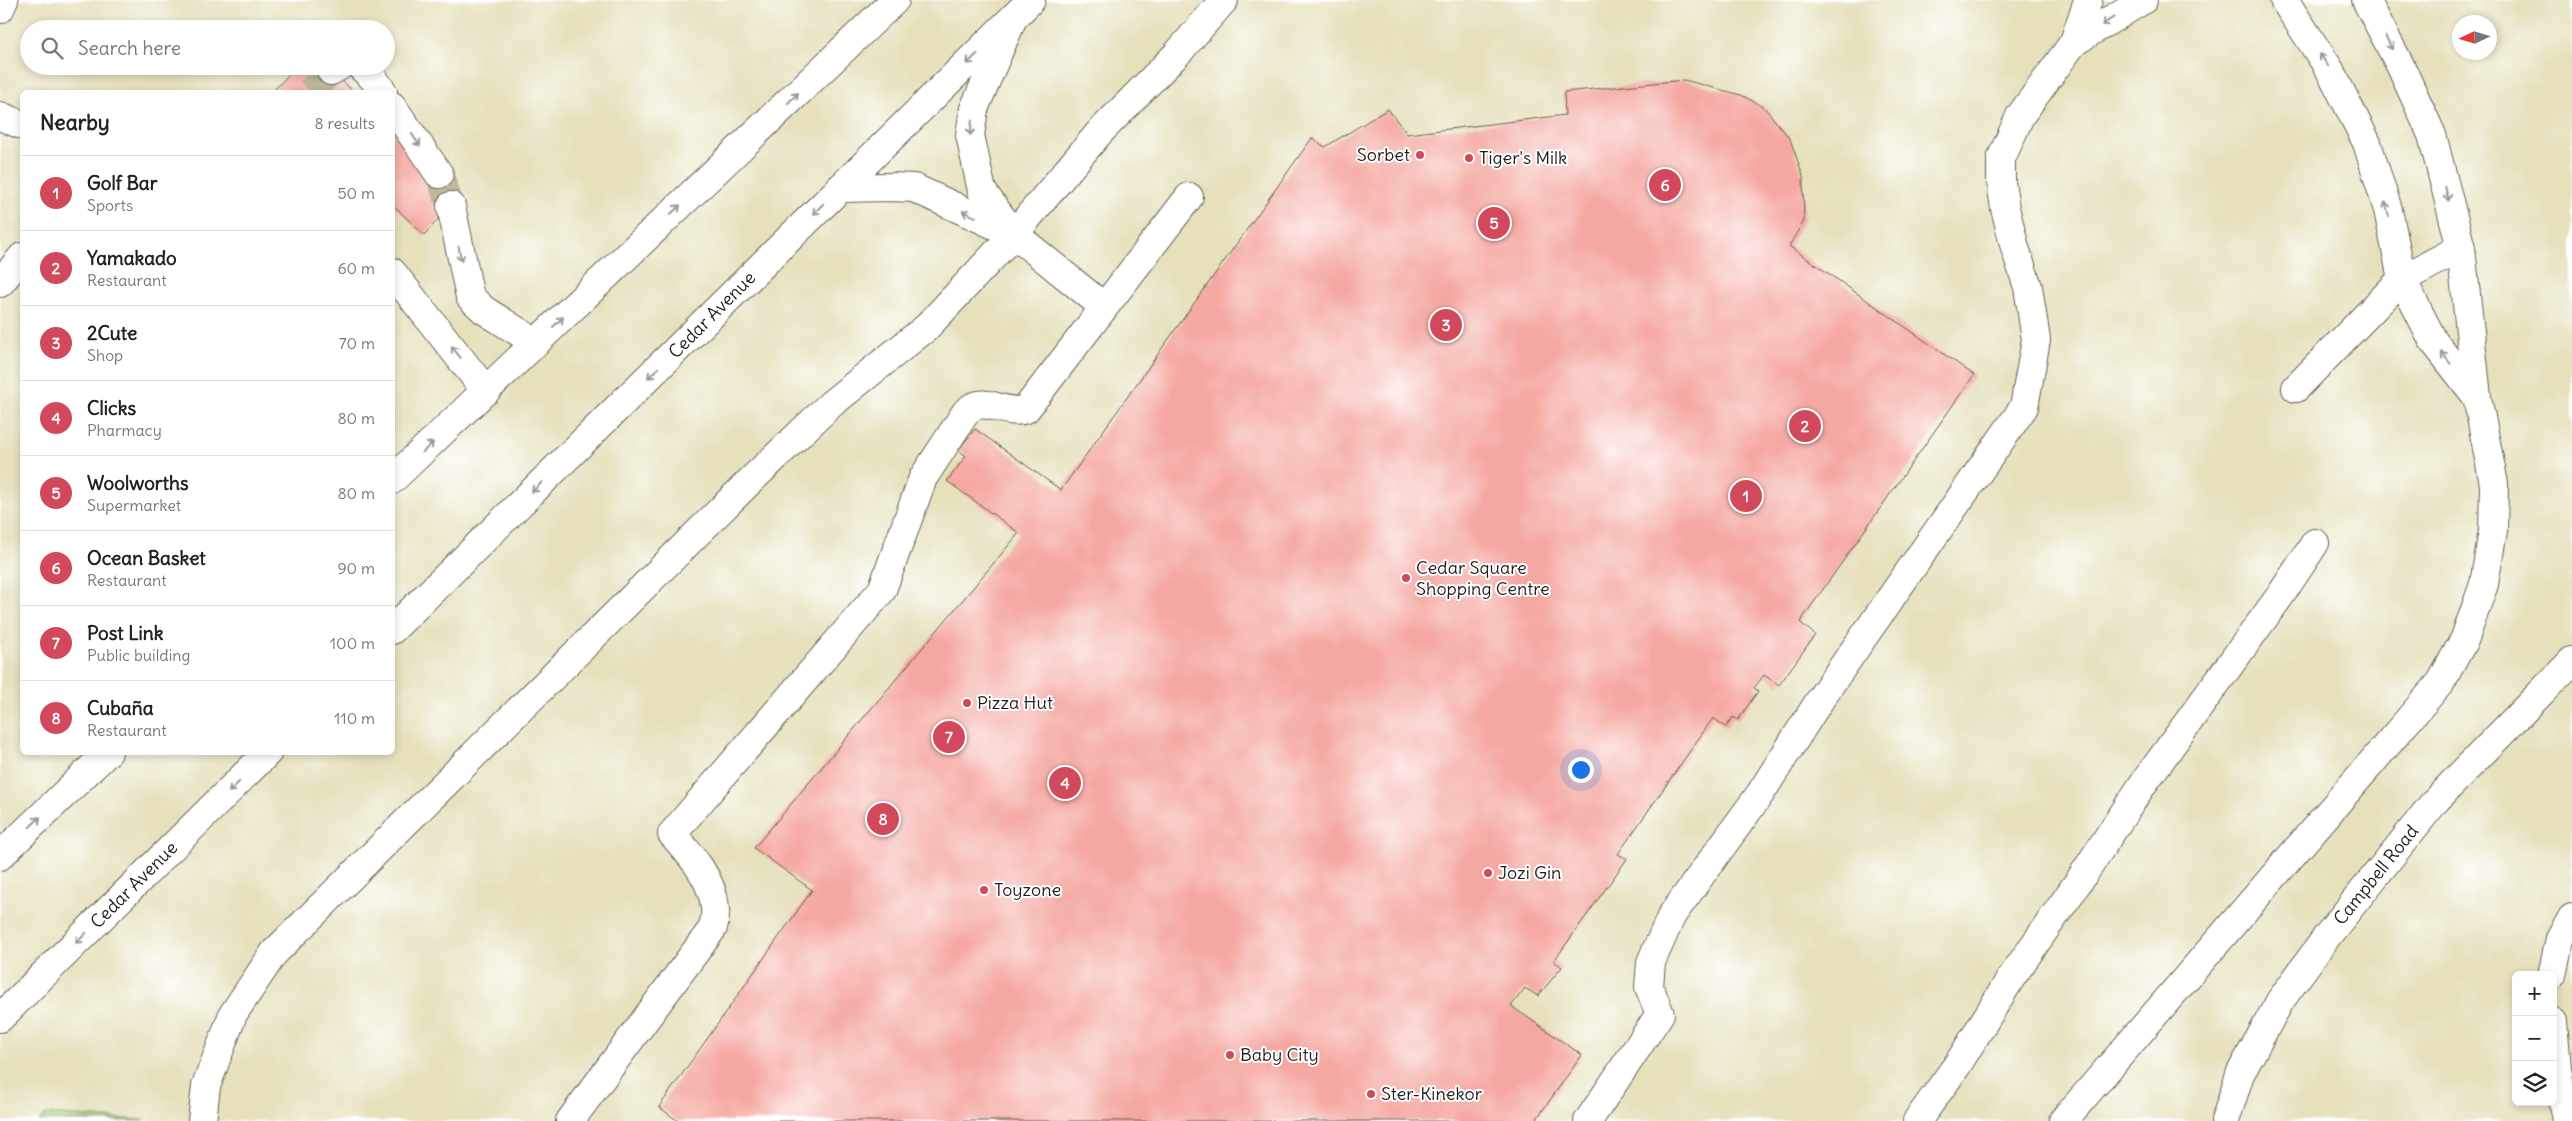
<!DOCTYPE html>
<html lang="en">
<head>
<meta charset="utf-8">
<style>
  body { margin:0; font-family:Delius,sans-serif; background:#f2f2f2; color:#222 }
  .controls { position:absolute; right:15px; bottom:15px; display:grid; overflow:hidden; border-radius:8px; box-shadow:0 2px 8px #0003 }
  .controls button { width:45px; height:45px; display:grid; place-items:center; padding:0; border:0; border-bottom:1px solid #e0e0e0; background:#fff; color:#222; font:25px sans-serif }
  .compass { position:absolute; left:2452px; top:15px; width:45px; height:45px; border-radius:50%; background:#fff; box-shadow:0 2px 8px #0003; rotate:266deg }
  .you { position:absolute; left:1580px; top:769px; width:18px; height:18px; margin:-12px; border:4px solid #fff; border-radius:50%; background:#1a73e8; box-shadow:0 0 0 8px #1a73e833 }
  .badge { display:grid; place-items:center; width:32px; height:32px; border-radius:50%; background:#d1495b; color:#fff; font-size:16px; font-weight:700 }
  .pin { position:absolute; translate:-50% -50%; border:2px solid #fff; box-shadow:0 1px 5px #0006 }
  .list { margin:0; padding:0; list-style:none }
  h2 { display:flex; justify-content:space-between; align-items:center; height:65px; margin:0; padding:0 20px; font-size:21px }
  h2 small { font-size:16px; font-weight:400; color:#767676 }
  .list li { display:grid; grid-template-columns:32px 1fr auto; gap:15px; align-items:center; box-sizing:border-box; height:75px; padding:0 20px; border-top:1px solid #e0e0e0 }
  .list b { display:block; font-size:19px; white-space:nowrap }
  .list p { margin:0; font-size:16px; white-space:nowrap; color:#767676 }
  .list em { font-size:16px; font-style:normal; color:#767676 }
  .icon { flex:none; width:28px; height:28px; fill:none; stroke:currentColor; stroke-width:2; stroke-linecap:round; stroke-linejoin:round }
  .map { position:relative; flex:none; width:2572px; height:1121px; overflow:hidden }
  .search { position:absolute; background:#fff; box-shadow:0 2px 8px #0003; left:20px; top:20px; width:375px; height:55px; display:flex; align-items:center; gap:12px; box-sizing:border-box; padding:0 18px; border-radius:28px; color:#767676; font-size:19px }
  .panel { position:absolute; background:#fff; box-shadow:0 2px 8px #0003; left:20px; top:90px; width:375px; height:665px; border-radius:8px }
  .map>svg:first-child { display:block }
  .green { fill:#9dc26d; stroke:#5c6f44 }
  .building { fill:#f5a8a1 }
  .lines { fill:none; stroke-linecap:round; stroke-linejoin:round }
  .minor-tunnel { stroke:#beb99b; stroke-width:28; stroke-dasharray:28 14; stroke-linecap:butt }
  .minor-casing { stroke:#636154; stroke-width:30 }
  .major-casing { stroke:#636154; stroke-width:30 }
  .minor { stroke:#fff; stroke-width:28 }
  .major { stroke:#fff; stroke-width:28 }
  .oneway { stroke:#999 }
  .poi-dot { fill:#d1495b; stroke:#fff; stroke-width:2 }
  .labels { text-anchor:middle; stroke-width:4; stroke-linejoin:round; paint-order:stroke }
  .poi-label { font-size:18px; fill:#1c1c1c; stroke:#fff; text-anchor:start }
  .street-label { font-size:18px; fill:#1c1c1c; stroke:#fff }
</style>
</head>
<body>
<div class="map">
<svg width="2572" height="1121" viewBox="0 0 2572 1121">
  <rect width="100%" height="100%" fill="#fff"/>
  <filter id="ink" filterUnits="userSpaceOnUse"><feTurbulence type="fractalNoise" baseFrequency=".02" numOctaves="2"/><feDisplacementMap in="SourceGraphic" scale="10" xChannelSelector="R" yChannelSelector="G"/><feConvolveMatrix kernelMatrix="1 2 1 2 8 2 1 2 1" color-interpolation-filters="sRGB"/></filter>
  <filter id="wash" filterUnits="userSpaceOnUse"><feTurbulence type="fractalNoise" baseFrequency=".0096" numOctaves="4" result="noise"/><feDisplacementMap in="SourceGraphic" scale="20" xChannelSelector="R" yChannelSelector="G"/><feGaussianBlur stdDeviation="1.12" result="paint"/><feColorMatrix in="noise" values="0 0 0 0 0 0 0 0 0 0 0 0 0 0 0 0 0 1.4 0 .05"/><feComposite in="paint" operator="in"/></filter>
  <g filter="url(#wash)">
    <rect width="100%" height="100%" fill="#e6e0bb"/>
    <polygon class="green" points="46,1114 144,1120 144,1121 39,1121"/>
    <g id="blocks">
      <g class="building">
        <polygon points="297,66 326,66 354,92 277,92 274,90"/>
        <polygon points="1684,80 1741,95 1764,107 1790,139 1803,176 1804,221 1789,246 1974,375 1800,622 1815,635 1779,685 1764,675 1754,688 1758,691 1738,720 1733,717 1726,727 1713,718 1618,854 1627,859 1554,961 1562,967 1538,996 1525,988 1511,1006 1582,1055 1535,1121 678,1121 659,1107 812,890 754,848 1019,533 947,481 966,456 958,450 975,429 1061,490 1312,138 1325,147 1388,109 1407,134 1565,115 1564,92"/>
        <polygon points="392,130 460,195 424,235 392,204"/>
      </g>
    </g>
  </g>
  <g filter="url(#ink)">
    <use href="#blocks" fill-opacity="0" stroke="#636154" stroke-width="1"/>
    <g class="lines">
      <g class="minor-tunnel">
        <polyline points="310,92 331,71"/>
        <polyline points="439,174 451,206"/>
      </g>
      <defs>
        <g id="minor">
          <polyline points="2284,0 2330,70 2367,143 2388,210 2402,279 2434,342 2477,397"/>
          <polyline points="0,9 4,0"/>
          <polyline points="2074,42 2143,0"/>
          <polyline points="360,66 373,78 383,92"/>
          <polyline points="331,71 340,66"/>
          <polyline points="392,106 439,174"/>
          <polyline points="0,116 22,125"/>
          <polyline points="840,188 893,187 914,188 1014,234 1104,307"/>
          <polyline points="451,206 470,297 484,310 536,343"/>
          <polyline points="1013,233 982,191 970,135 974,109 1013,18"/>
          <polyline points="392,272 486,391"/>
          <polyline points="0,283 22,257"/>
          <polyline points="2296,388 2402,279 2461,248"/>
          <polyline points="2552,975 2560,939 2572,918"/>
          <polyline points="2553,1022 2557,1068 2566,1121"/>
          <polyline points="202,1121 206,1086 233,1014 274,953 746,485 831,404 926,328 1014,234 1099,133 1177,54 1224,0"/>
          <path d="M570,1121l143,-193c1,-6 3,-14 2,-20 -2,-29 -25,-54 -43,-74l210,-244 41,-112 43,-66c19,-19 37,5 60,-3l163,-212"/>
          <polyline points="1588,1121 1660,1014 1649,987 1651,962 1672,915 1760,794 1825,692 2024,407 2036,340 2028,287 2015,248 2005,208 2001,182 2001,159 2020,116 2074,42 2088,0"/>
          <polyline points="1917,1121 1958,1064 2011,978 2081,878 2143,784 2280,596 2315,543"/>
          <polyline points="2063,1121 2441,682 2465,638 2484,584 2493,531 2494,484 2477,397 2461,248 2432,135 2401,67 2366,0"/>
          <polyline points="2225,1121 2240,1074 2280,1001 2328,935 2436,800 2572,661"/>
        </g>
        <g id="major">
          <polyline points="392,480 895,0"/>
          <polyline points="392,630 1031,0"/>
          <polyline points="0,856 108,752"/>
          <polyline points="0,1018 268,752"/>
        </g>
      </defs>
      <use href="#minor" class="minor-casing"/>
      <use href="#major" class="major-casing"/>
      <use href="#minor" class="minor"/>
      <use href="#major" class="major"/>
    </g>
    <defs><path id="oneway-shaft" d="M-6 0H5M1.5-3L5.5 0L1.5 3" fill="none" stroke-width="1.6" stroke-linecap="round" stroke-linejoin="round" transform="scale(1.25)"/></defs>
    <g class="oneway">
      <use href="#oneway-shaft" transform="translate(2108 21) rotate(147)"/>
      <use href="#oneway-shaft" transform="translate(2389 43) rotate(62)"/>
      <use href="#oneway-shaft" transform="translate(972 59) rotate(136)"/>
      <use href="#oneway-shaft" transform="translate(2324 60) rotate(-124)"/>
      <use href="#oneway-shaft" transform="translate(793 98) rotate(-44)"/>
      <use href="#oneway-shaft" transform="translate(971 128) rotate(97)"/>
      <use href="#oneway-shaft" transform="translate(416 140) rotate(55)"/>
      <use href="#oneway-shaft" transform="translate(2447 194) rotate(76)"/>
      <use href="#oneway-shaft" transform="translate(818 209) rotate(135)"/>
      <use href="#oneway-shaft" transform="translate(2387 209) rotate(-105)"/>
      <use href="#oneway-shaft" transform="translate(675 210) rotate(-44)"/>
      <use href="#oneway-shaft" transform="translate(969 214) rotate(-156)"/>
      <use href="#oneway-shaft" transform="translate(460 254) rotate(79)"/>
      <use href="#oneway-shaft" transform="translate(558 322) rotate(-44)"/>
      <use href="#oneway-shaft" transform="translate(456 352) rotate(-128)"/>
      <use href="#oneway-shaft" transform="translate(2446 358) rotate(-128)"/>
      <use href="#oneway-shaft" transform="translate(653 373) rotate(135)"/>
      <use href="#oneway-shaft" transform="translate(428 447) rotate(-44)"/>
      <use href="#oneway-shaft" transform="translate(537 487) rotate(135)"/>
      <use href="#oneway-shaft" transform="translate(234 787) rotate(135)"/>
      <use href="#oneway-shaft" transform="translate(35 822) rotate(-44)"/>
      <use href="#oneway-shaft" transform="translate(81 938) rotate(135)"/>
    </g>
  </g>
  <g class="poi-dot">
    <circle cx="1420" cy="155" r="5"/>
    <circle cx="1469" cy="158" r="5"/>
    <circle cx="1406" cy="578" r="5"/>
    <circle cx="967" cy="703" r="5"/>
    <circle cx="1488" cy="873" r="5"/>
    <circle cx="984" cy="890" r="5"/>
    <circle cx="1230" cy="1055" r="5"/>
    <circle cx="1371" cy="1094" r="5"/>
  </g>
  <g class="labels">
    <g class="poi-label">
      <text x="1410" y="161" text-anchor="end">Sorbet</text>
      <text x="1479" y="164">Tiger's Milk</text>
      <text x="1416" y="574">Cedar Square<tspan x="1416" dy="21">Shopping Centre</tspan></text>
      <text x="977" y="709">Pizza Hut</text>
      <text x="1498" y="879">Jozi Gin</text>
      <text x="994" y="896">Toyzone</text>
      <text x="1240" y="1061">Baby City</text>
      <text x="1381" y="1100">Ster-Kinekor</text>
    </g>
    <g class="street-label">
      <text transform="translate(712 315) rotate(-45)" y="6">Cedar Avenue</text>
      <text transform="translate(2376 875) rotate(-51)" y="6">Campbell Road</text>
      <text transform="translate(134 885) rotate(-45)" y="6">Cedar Avenue</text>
    </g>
  </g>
</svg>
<div class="controls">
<button>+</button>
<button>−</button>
<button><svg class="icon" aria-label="layers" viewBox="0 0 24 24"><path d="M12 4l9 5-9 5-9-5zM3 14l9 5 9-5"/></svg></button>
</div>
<svg class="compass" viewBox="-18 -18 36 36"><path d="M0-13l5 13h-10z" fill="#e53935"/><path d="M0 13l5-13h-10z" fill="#767676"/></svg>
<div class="you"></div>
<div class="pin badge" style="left:1746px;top:496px">1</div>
<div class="pin badge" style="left:1805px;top:426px">2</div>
<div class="pin badge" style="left:1446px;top:325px">3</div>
<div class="pin badge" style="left:1065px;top:783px">4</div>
<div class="pin badge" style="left:1494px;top:223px">5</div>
<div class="pin badge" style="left:1665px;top:185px">6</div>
<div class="pin badge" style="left:949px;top:737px">7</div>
<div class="pin badge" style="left:883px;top:819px">8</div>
<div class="search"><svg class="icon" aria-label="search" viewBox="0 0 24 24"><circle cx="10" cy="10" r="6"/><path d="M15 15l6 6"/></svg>Search here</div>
<section class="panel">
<h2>Nearby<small>8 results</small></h2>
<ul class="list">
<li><span class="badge">1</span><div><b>Golf Bar</b><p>Sports</p></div><em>50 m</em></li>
<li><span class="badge">2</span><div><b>Yamakado</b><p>Restaurant</p></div><em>60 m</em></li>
<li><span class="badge">3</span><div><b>2Cute</b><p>Shop</p></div><em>70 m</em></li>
<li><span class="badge">4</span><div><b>Clicks</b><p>Pharmacy</p></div><em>80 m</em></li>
<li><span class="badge">5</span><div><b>Woolworths</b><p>Supermarket</p></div><em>80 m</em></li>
<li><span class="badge">6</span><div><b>Ocean Basket</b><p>Restaurant</p></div><em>90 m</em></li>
<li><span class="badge">7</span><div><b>Post Link</b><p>Public building</p></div><em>100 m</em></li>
<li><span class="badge">8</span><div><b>Cubaña</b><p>Restaurant</p></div><em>110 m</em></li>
</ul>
</section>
</div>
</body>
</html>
